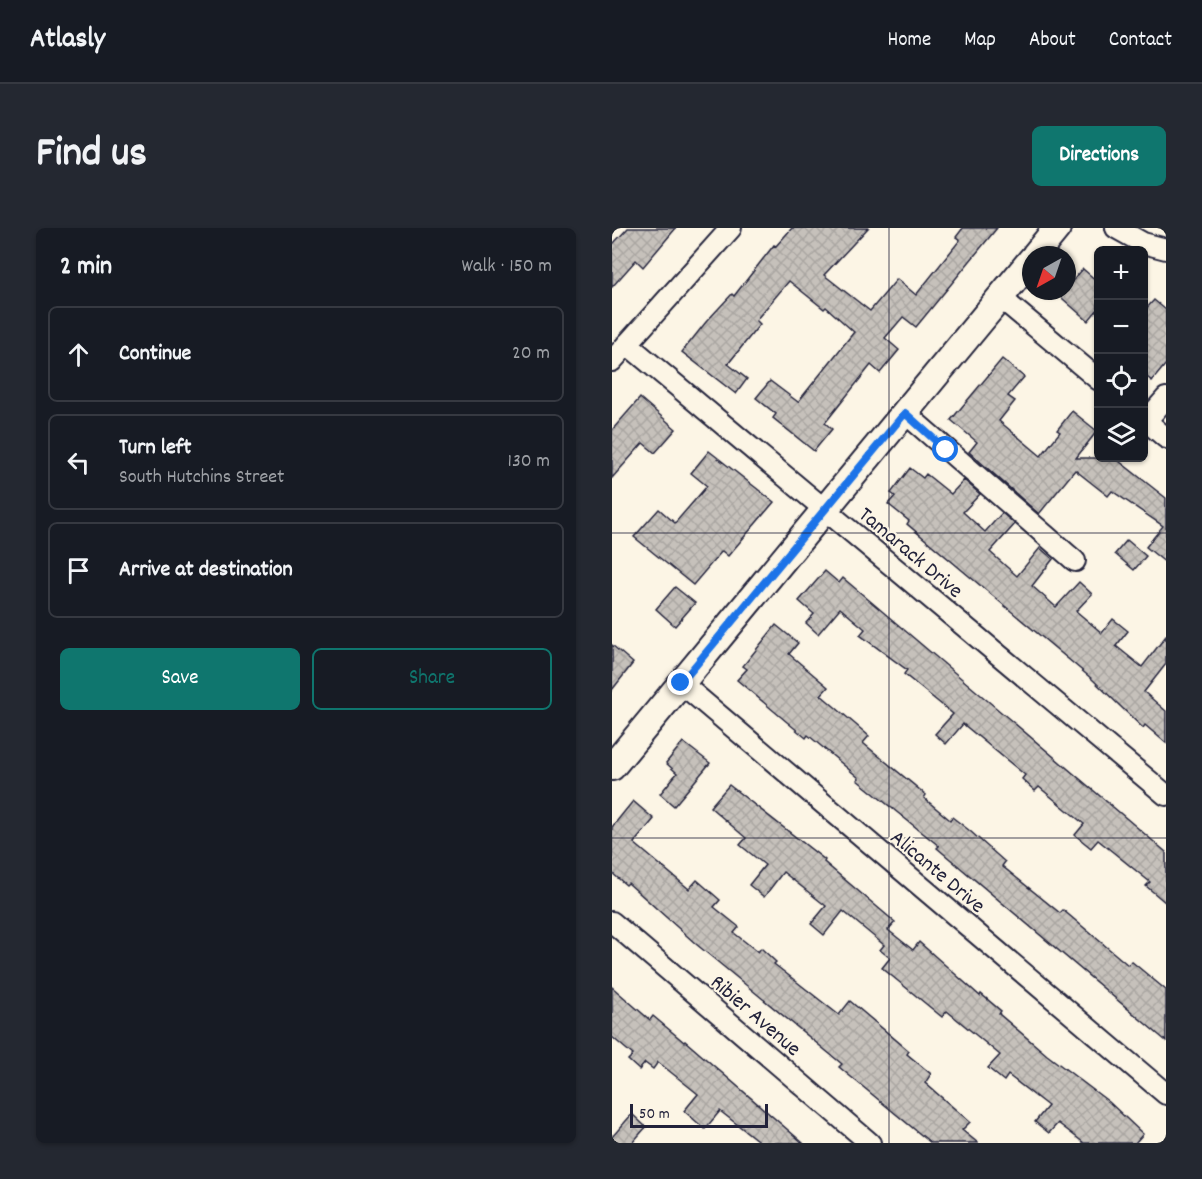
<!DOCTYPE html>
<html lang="en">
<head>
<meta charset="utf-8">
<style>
  body { margin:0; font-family:Dekko,sans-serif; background:#242831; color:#f1f3f6 }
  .controls { position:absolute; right:18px; top:18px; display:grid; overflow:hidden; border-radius:9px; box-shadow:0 2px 4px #0004 }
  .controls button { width:54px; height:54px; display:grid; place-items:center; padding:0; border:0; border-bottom:2px solid #363941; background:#171b24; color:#f1f3f6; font:30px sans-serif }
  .compass { position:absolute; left:410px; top:18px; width:54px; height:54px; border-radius:50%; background:#171b24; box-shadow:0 2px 4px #0004; rotate:220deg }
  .scale { position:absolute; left:18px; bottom:15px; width:138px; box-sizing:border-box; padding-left:6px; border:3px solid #22223b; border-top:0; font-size:16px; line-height:21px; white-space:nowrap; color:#22223b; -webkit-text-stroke:4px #fcf5e5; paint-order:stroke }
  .stop { position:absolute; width:18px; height:18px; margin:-14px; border:4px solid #1a73e8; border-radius:50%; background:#fff }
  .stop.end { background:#1a73e8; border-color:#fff; box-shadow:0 2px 6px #0008 }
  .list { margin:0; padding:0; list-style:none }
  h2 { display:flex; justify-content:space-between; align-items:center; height:78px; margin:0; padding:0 24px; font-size:26px }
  h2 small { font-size:20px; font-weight:400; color:#9ea1a6 }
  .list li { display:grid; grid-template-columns:39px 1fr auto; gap:18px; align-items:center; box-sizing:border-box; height:96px; margin:0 12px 12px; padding:0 12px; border:2px solid #363941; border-radius:9px }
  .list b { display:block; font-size:22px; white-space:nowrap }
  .list p { margin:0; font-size:20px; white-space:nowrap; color:#9ea1a6 }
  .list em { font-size:20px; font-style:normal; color:#9ea1a6 }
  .actions { display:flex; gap:12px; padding:18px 24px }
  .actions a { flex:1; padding:14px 0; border:2px solid #0f766e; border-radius:9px; text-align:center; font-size:21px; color:#0f766e }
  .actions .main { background:#0f766e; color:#fff }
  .icon { flex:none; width:33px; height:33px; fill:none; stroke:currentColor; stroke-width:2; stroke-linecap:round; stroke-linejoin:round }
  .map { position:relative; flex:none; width:554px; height:915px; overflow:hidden; border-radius:9px }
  header { display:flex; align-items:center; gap:36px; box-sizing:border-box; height:84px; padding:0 30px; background:#171b24; border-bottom:2px solid #363941 }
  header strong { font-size:28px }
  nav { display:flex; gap:33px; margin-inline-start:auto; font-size:21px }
  .intro { display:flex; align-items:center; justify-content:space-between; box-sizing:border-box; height:144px; padding:0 36px }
  h1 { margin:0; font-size:42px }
  .button { padding:15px 27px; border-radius:9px; background:#0f766e; color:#fff; font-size:21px; font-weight:700 }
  main { display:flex; gap:36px; padding:0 36px }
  aside { flex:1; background:#171b24; border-radius:9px; box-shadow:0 2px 4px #0004 }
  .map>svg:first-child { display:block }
  .building { fill:url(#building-cross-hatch); stroke:#22223b; stroke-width:1.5 }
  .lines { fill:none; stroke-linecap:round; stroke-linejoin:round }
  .minor-casing { stroke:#22223b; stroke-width:24 }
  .major-casing { stroke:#22223b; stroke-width:30 }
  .minor { stroke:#fcf5e5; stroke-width:20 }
  .major { stroke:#fcf5e5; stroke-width:26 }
  .route { stroke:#1a73e8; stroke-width:8 }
  .grid { fill:none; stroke:#22223b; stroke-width:1.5; stroke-opacity:0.55 }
  .labels { text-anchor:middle; stroke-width:4.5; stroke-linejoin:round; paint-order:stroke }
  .street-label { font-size:22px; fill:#22223b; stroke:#fcf5e5 }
</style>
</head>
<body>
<header>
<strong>Atlasly</strong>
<nav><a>Home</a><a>Map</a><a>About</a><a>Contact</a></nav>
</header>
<div class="intro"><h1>Find us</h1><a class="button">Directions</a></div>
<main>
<aside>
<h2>2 min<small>Walk · 150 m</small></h2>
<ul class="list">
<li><svg class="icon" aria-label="ahead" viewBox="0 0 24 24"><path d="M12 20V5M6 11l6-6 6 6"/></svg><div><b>Continue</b></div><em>20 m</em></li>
<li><svg class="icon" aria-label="left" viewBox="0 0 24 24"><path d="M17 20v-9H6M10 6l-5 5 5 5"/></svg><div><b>Turn left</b><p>South Hutchins Street</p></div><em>130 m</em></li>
<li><svg class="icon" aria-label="arrive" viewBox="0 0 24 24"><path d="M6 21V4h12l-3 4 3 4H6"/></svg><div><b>Arrive at destination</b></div></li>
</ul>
<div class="actions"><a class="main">Save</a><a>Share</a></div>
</aside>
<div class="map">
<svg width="554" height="915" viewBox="0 0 554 915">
  <defs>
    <pattern id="building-cross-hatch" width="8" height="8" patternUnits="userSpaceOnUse" patternTransform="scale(1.5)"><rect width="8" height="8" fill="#c6c1bb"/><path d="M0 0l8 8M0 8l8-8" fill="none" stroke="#aaa6a2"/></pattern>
  </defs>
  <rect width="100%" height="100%" fill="#fcf5e5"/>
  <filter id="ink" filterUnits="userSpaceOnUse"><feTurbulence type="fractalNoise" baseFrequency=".0167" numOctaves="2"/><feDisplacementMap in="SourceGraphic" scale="12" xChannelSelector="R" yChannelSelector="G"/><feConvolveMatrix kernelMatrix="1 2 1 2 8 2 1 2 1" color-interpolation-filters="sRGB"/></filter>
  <g filter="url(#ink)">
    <g class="building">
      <polygon points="16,0 64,0 31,39 24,32 0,59 0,17"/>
      <polygon points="180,0 256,0 212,47 258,83 285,51 304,67 348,12 344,9 351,0 385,0 304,99 291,89 273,110 287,122 268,145 259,137 213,195 220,201 202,223 161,190 164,186 144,170 158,153 186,174 242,104 214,79 212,81 177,53 144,92 148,96 116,136 135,151 124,166 70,124 94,94 120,66 122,68 162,17 164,18"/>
      <polygon points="471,41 486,54 486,81 476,93 442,63 455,63 455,59"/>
      <polygon points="542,72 554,82 554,136 540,153 531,146 531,84"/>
      <polygon points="390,131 412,149 396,168 403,173 387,193 429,228 448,204 445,202 460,183 485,203 464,230 503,230 554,270 554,335 534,319 551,298 500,263 496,268 463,242 427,286 357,224 365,214 339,192"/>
      <polygon points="28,170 64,201 43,225 31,215 0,250 0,202"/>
      <polygon points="97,223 162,274 116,328 110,323 81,357 22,309 47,281 63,295 95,258 79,245"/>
      <polygon points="298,240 311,250 314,246 339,266 352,252 368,266 351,284 373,304 390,285 403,296 378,324 405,348 428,320 441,331 420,358 444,379 467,354 480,366 464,383 490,405 501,391 516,403 504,418 530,439 554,408 554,436 532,464 554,483 554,515 533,497 531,500 480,451 295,296 297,293 276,276 283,268 279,265"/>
      <polygon points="515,312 534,328 522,342 503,326"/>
      <polygon points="213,343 227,355 231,350 554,624 554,675 534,658 538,654 486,612 479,620 463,607 472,596 427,559 423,563 410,551 413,547 351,496 334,516 323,506 341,486 292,446 295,442 248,407 253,401 228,380 206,406 194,395 202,386 187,373"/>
      <polygon points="63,359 83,375 63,398 44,381"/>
      <polygon points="164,397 186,415 177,426 216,459 209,467 257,508 251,515 314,567 312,570 338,592 340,589 358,603 393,634 390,638 448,685 451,682 516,737 519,733 554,762 554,813 325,620 327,618 245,552 247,550 196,507 194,510 125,452 135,441 131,438"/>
      <polygon points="0,417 21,435 0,462"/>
      <polygon points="71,514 98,535 62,578 48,566 65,545 54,535"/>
      <polygon points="117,557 213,632 212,634 283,694 276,702 301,722 307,714 368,768 369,766 389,783 387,786 435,827 497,874 531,906 523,915 472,915 446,895 437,905 423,894 436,878 396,847 392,853 376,840 388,827 335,783 330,789 270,740 278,730 268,722 272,717 231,683 212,707 199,696 214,678 171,644 152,669 137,657 153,637 128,617 134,610 98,579"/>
      <polygon points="21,573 42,591 22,615 77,661 85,652 108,672 102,679 127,699 122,705 146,724 149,720 164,734 162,736 227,787 238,773 297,823 295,826 319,846 313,855 358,894 350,902 366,915 319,915 227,839 230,836 84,716 16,655 14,657 0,645 0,599"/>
      <polygon points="0,759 38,792 41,788 72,814 73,813 191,915 149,915 108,883 93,901 72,883 86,866 46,834 41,841 33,835 27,842 16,832 21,827 0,809"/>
      <polygon points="20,886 34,899 20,915 0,915 0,909"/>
    </g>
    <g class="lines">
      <defs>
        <g id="minor">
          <polyline points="504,0 531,15 554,21"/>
          <polyline points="389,70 487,152"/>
          <polyline points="15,116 554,567"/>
          <polyline points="0,133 119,0"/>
          <polyline points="293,185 463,333"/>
          <polyline points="532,191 554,210"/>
          <polyline points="534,193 554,170"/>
          <polyline points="69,455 554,866"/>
          <polyline points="0,694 258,915"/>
        </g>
        <g id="major">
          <polyline points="423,27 445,0"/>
          <polyline points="0,539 419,32"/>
        </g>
      </defs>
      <use href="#minor" class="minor-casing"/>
      <use href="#major" class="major-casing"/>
      <use href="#minor" class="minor"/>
      <use href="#major" class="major"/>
    </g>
  </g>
  <g class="lines" filter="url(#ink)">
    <polyline class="route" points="69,455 293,185 334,222"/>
  </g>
  <path class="grid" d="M277,0v915M0,305h554M0,610h554"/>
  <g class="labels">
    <g class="street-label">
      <text transform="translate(300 323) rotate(40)" y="8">Tamarack Drive</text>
      <text transform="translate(327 642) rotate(40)" y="8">Alicante Drive</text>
      <text transform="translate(145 786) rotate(41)" y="8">Ribier Avenue</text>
    </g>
  </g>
</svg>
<div class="controls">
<button>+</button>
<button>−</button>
<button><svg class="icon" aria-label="locate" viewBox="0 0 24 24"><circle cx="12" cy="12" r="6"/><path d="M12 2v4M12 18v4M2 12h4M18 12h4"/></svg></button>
<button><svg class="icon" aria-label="layers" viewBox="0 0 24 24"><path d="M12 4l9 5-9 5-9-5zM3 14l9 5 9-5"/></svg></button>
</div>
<svg class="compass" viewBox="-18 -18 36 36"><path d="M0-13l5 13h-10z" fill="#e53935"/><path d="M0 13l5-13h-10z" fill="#9ea1a6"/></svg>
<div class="scale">50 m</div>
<div class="stop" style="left:334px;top:222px"></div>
<div class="stop end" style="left:69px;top:455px"></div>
</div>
</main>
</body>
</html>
